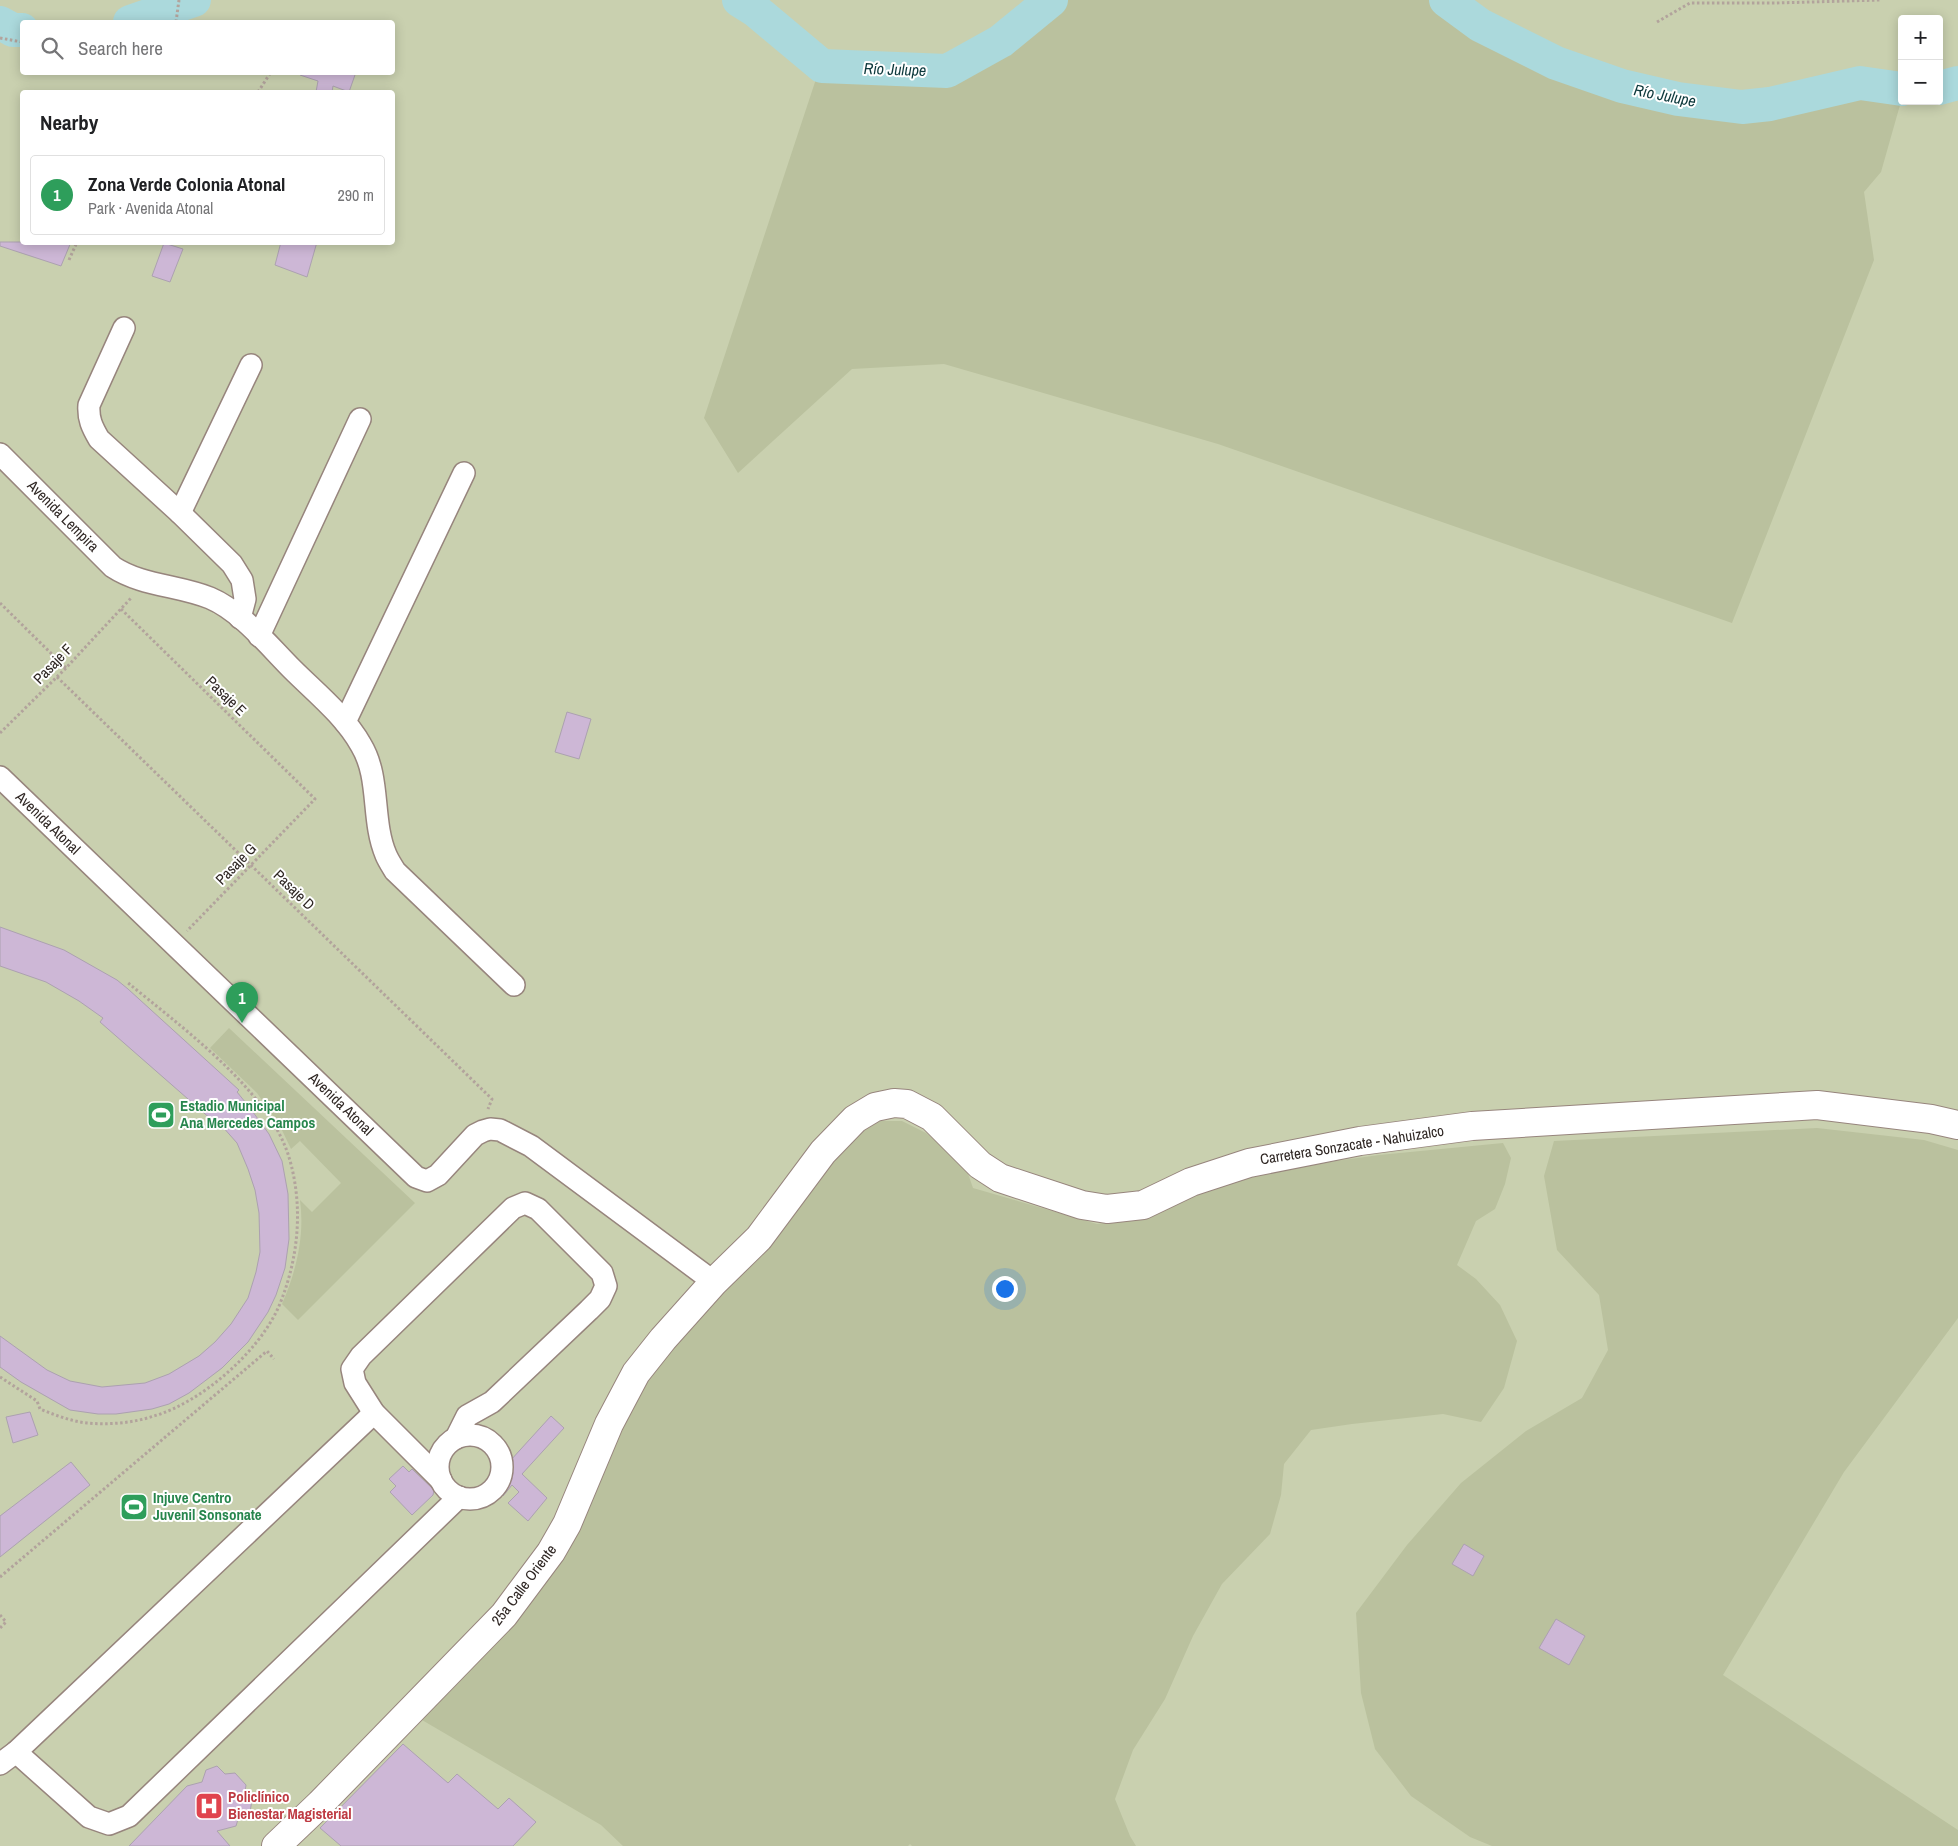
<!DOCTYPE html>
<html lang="en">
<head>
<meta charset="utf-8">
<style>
  body { margin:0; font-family:"Archivo Narrow",sans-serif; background:#f2f2f2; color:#202124 }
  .controls { position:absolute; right:15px; top:15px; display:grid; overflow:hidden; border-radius:5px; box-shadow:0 2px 12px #0003 }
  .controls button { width:45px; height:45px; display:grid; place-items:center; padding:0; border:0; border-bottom:1px solid #e0e0e0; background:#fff; color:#202124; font:25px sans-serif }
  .you { position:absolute; left:1004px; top:1288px; width:18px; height:18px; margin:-12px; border:4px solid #fff; border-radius:50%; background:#1a73e8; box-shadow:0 0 0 8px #1a73e833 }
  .badge { display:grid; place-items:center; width:32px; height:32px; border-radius:50%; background:#0f766e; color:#fff; font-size:16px; font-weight:700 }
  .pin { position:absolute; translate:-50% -41px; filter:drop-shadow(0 1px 2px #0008) }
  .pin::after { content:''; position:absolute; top:26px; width:18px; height:15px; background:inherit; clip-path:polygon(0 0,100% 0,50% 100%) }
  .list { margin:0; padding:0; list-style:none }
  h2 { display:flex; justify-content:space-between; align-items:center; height:65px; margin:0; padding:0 20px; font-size:21px }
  h2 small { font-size:16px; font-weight:400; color:#757577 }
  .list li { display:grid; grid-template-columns:32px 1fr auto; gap:15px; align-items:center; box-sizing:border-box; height:80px; margin:0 10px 10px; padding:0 10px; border:1px solid #e0e0e0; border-radius:5px }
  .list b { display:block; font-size:19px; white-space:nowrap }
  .list p { margin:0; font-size:16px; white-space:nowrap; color:#757577 }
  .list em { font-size:16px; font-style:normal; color:#757577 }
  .icon { flex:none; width:28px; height:28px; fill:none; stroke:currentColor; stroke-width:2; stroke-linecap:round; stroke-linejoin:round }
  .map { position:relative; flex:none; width:1958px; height:1846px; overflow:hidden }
  .search { position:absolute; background:#fff; box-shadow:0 2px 12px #0003; left:20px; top:20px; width:375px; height:55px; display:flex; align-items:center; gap:12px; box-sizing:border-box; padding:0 18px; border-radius:5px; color:#757577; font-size:19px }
  .panel { position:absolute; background:#fff; box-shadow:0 2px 12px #0003; left:20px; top:90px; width:375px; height:155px; border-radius:5px }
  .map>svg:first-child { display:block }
  .green { fill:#c9d0af; fill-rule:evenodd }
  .forest { fill:#bac19e }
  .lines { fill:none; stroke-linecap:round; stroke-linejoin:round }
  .river { stroke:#abd9dc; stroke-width:34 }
  .building { fill:#cdb7d6; stroke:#aca1b0 }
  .minor-casing { stroke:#97857d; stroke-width:24 }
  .tertiary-casing { stroke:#97857d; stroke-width:30 }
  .path { stroke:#b2a39c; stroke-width:3; stroke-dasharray:2.5 2.5; stroke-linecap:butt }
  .minor { stroke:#fff; stroke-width:21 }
  .tertiary { stroke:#fff; stroke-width:28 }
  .labels { text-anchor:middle; stroke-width:4; stroke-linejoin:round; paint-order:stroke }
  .street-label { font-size:15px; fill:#2f2724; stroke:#fff }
  .leisure-label { font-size:15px; font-weight:bold; fill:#27864d; stroke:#fff; text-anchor:start }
  .health-label { font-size:15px; font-weight:bold; fill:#be3a42; stroke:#fff; text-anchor:start }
  .water-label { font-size:16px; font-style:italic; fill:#0d393c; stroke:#fff }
</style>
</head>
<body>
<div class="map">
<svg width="1958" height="1846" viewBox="0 0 1958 1846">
  <rect width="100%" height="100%" fill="#f9e6dd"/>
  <path class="green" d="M0,0h1958v1846h-1958zM1902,19h37v82h-37zM22,22h370v50h-370zM22,92h370v150h-370z"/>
  <g class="forest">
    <polygon points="1064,0 1434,0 1482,38 1567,75 1667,104 1763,115 1860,91 1900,105 1881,172 1864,192 1874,260 1732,623 1218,444 944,364 852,369 738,473 704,418 817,76 952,81"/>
    <path d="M229,1028l186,175 -117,117 -16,-16c14,-32 23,-68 18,-104l12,12 29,-29 -41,-42 -9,8 -11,-23 -23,-33 -47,-45z"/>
    <polygon points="880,1121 902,1121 926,1133 965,1165 973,1188 1097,1224 1150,1218 1176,1204 1227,1181 1278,1169 1379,1155 1503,1143 1511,1158 1505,1184 1495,1209 1476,1221 1457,1265 1476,1279 1500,1305 1517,1341 1504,1388 1481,1422 1443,1414 1352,1424 1311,1430 1284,1464 1281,1495 1270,1534 1222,1584 1193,1636 1165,1699 1133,1750 1115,1799 1130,1836 1136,1846 912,1846 910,1844 908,1846 623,1846 601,1825 422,1720 478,1663 550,1572 593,1500 616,1440 646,1376 857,1135"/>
    <polygon points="1817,1128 1924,1140 1958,1150 1958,1318 1844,1472 1723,1675 1958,1830 1958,1846 1492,1846 1470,1837 1411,1796 1375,1749 1361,1693 1356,1613 1407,1545 1461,1483 1526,1431 1582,1398 1608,1350 1599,1295 1557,1250 1544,1176 1554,1141"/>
  </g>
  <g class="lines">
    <g class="river">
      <polyline points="739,0 755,10 822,66 947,71 1001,41 1051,0"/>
      <polyline points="1446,0 1480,25 1556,63 1622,86 1678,99 1742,107 1770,104 1860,83 1902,89"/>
      <polyline points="130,22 194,0"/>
      <polyline points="0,23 13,30 22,30"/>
      <polyline points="1939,88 1958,83"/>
    </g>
  </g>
  <g class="building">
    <polygon points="300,72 356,72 349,92 333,86 332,92 316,92 318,81 300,75"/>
    <polygon points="0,242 71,242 61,266 0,246"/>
    <polygon points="281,242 317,242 307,277 275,265"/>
    <polygon points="164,243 183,249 170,282 152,276"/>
    <polygon points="567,712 591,719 579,759 555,752"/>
    <polygon points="0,927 64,950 117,980 128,989 239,1090 237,1092 250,1108 269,1134 282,1161 288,1194 289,1239 285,1268 276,1295 268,1312 248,1342 222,1368 189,1393 169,1404 152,1409 116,1414 98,1414 70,1410 21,1382 0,1367 0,1336 47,1370 70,1381 102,1387 145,1383 169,1374 199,1356 215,1342 231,1324 248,1298 256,1272 260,1252 259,1213 255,1190 248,1169 237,1143 214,1117 212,1120 100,1022 103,1018 79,1001 46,982 0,966"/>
    <polygon points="30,1412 38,1435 13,1443 6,1417"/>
    <polygon points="551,1416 564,1428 522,1474 547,1498 528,1521 508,1503 519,1492 512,1485 503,1496 510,1461"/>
    <polygon points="71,1462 90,1485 0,1557 0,1516"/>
    <polygon points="403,1466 409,1472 412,1469 434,1490 433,1495 412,1515 390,1492 396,1486 389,1479"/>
    <polygon points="1464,1544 1484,1556 1473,1576 1452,1564"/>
    <polygon points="1556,1619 1585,1636 1569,1665 1539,1648"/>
    <polygon points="403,1744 448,1783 457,1774 498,1809 509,1798 536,1822 513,1846 341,1846 320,1828"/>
    <polygon points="217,1766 225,1774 235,1773 246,1785 245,1792 252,1800 250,1812 239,1816 236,1826 217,1831 230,1846 129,1846 187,1786 202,1782 206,1770"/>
  </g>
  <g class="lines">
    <defs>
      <g id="minor">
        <path d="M124,328l-35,77c-1,14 3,22 10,34l81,74 52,51 10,16 3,19 -5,19"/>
        <path d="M0,454l113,113c29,19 65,18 97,31 31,13 59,48 82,71 24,24 52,46 69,76 20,33 10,75 25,110 2,5 6,11 9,16l119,114"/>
        <polyline points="180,513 251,365"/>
        <polyline points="259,636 360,419"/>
        <polyline points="345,722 464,473"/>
        <polyline points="0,777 416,1177 427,1181 438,1175 475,1135 483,1131 490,1129 500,1130 531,1146 714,1282"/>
        <circle cx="470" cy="1467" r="32"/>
        <polyline points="441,1480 374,1413 355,1383 352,1369 361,1356 513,1208 525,1203 538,1209 602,1273 606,1286 600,1299 589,1310 492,1402 467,1416 456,1438"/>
        <polyline points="16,1752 89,1817 109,1824 129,1816 459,1497"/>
        <polyline points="0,1764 16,1752 374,1413"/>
      </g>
      <polyline id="tertiary" points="276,1846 320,1804 504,1615 551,1552 567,1524 609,1424 636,1373 663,1339 714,1282 759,1238 823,1152 855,1119 875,1107 894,1103 907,1104 932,1117 980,1165 1000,1178 1082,1205 1107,1209 1143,1205 1191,1182 1249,1163 1360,1141 1472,1126 1817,1105 1931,1119 1958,1125"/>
    </defs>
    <use href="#minor" class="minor-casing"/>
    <use href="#tertiary" class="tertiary-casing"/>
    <g class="path">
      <polyline points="176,22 179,0"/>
      <polyline points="1657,22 1690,3 1775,3 1881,0"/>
      <polyline points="0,38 22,42"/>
      <polyline points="258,92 271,72"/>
      <polyline points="69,260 77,242"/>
      <polyline points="0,603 66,668"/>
      <polyline points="121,609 315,799 187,931"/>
      <polyline points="57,677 492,1099 488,1109"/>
      <polyline points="0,733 66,668 132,597"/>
      <path d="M0,1377l37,24 3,8c15,6 30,12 47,14 22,2 46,0 67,-7 48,-14 105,-64 125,-110 20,-48 25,-102 9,-152 -22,-66 -108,-128 -161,-172"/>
      <polyline points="0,1577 267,1351 274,1359"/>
      <polyline points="0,1615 6,1622 0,1628"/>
    </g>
    <use href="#minor" class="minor"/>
    <use href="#tertiary" class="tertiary"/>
  </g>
  <defs>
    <symbol id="stadium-square" viewBox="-11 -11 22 22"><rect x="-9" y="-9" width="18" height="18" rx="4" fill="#2e9e5b" stroke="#fff"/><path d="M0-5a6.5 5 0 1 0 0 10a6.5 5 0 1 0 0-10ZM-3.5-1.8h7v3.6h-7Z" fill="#fff"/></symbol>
    <symbol id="hospital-square" viewBox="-11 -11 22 22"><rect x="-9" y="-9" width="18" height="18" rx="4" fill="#e0444e" stroke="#fff"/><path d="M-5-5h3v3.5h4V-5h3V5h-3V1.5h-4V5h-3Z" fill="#fff"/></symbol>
  </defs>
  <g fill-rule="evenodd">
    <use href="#stadium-square" x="145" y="1099" width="32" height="32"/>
    <use href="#stadium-square" x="118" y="1491" width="32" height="32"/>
    <use href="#hospital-square" x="193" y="1790" width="32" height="32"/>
  </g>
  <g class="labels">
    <g class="street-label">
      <text transform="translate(63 516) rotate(45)" y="5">Avenida Lempira</text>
      <text transform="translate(53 664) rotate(-46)" y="5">Pasaje F</text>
      <text transform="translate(226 696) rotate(44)" y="5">Pasaje E</text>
      <text transform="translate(48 823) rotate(44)" y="5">Avenida Atonal</text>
      <text transform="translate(236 864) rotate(-46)" y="5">Pasaje G</text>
      <text transform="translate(294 890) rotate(44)" y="5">Pasaje D</text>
      <text transform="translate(341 1104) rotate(44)" y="5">Avenida Atonal</text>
      <text transform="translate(1352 1145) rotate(-9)" y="5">Carretera Sonzacate - Nahuizalco</text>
      <text transform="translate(524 1585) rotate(-53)" y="5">25a Calle Oriente</text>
    </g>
    <g class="leisure-label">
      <text x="180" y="1111">Estadio Municipal<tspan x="180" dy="17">Ana Mercedes Campos</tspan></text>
      <text x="153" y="1503">Injuve Centro<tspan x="153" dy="17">Juvenil Sonsonate</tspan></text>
    </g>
    <g class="health-label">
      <text x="228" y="1802">Policlínico<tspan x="228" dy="17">Bienestar Magisterial</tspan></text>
    </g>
    <g class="water-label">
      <text transform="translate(895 69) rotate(2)" y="6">Río Julupe</text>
      <text transform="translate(1665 95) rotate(11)" y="6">Río Julupe</text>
    </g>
  </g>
</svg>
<div class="controls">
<button>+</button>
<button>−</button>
</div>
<div class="you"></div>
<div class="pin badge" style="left:242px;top:1023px;background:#2e9e5b">1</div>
<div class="search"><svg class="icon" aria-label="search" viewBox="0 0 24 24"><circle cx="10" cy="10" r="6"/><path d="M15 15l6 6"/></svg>Search here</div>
<section class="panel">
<h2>Nearby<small></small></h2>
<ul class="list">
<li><span class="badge" style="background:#2e9e5b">1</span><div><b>Zona Verde Colonia Atonal</b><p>Park · Avenida Atonal</p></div><em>290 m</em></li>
</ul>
</section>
</div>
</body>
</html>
